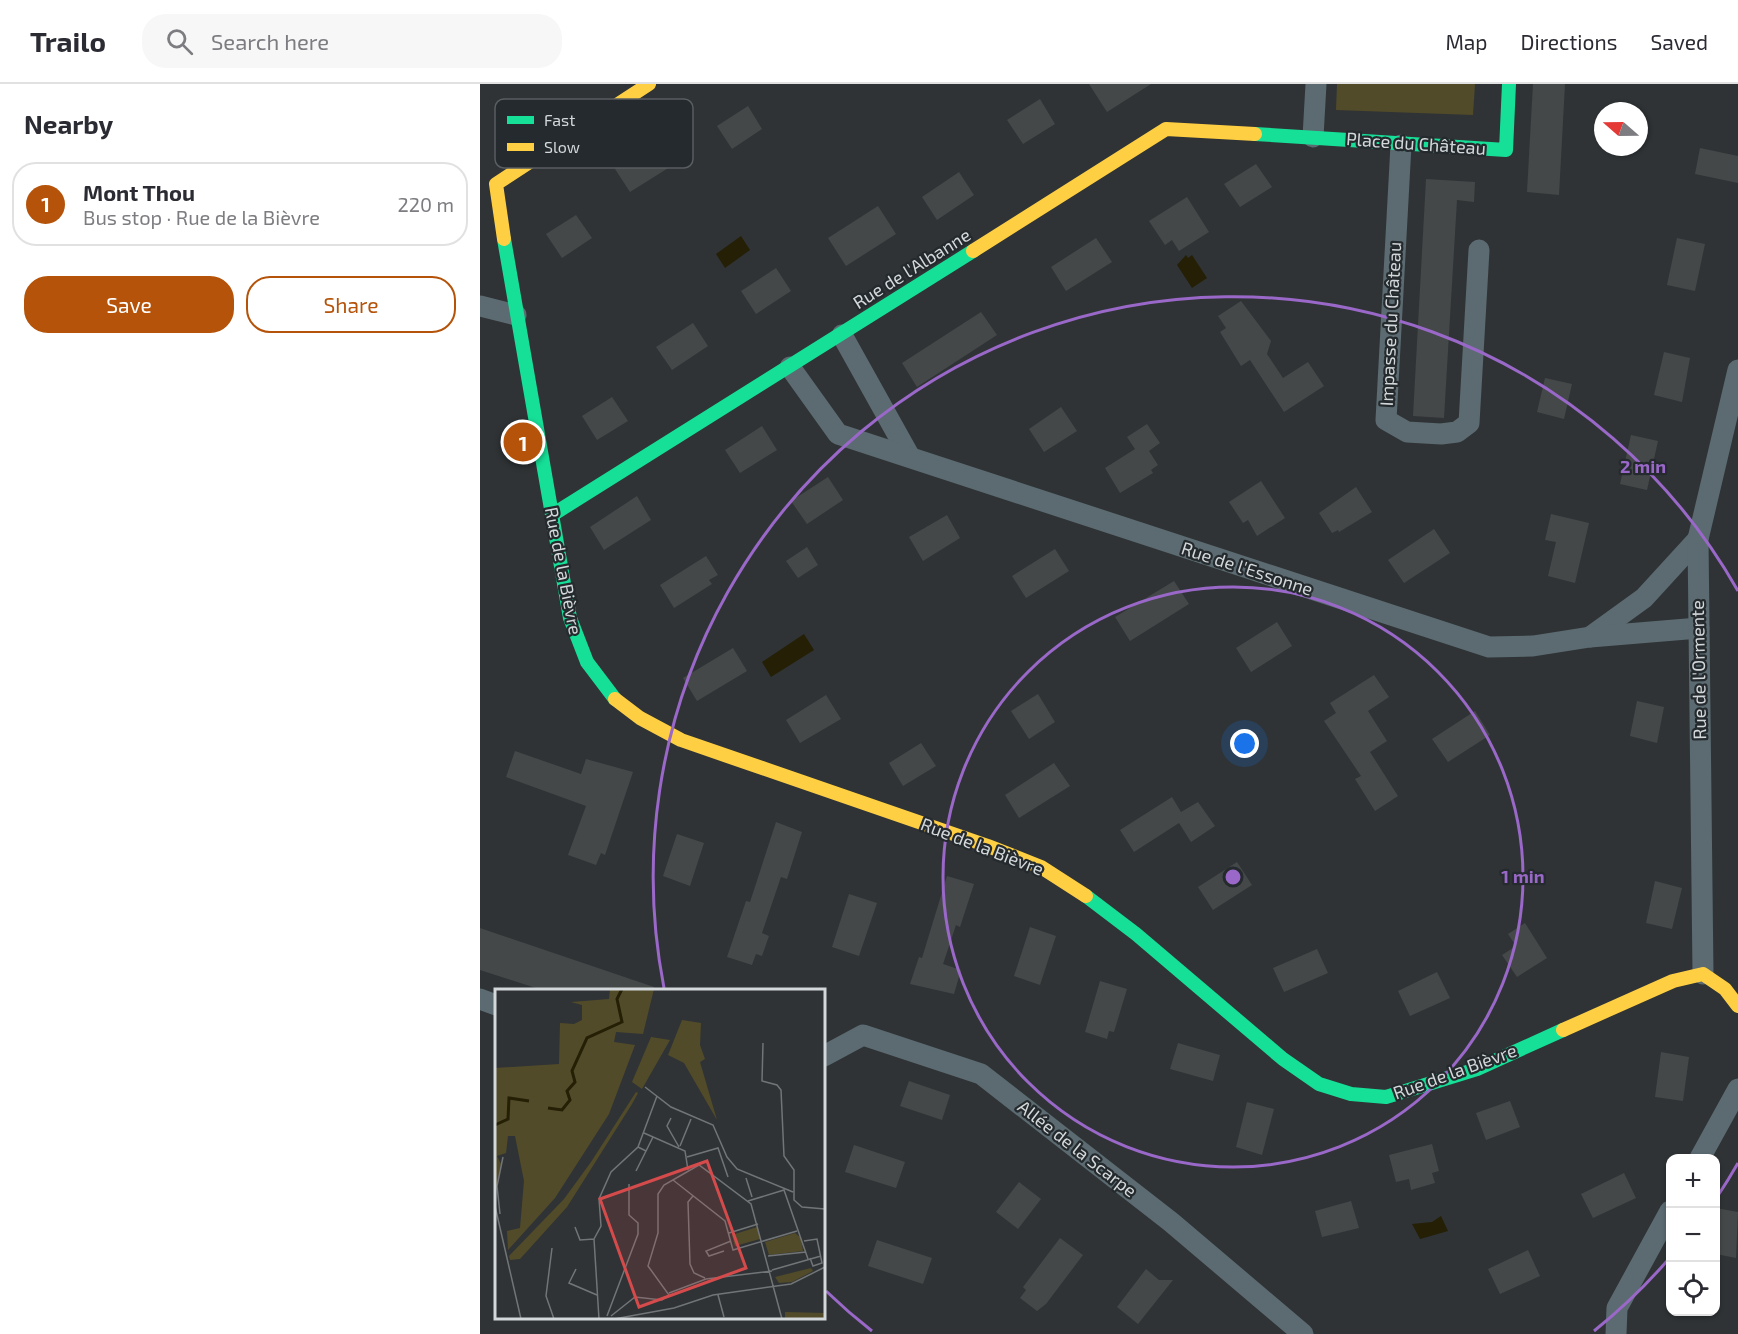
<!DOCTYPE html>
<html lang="en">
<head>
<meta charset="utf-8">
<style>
  body { margin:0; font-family:"Exo 2",sans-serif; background:#f7f7f7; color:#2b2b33 }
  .controls { position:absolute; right:18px; bottom:18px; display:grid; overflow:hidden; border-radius:12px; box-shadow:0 2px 4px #0004 }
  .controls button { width:54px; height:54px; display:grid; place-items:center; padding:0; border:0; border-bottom:2px solid #e1e1e2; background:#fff; color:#2b2b33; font:30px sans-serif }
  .compass { position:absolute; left:1114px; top:18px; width:54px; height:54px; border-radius:50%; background:#fff; box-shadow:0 2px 4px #0004; rotate:290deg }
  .you { position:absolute; left:765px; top:660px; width:21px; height:21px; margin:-15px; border:4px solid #fff; border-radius:50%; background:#1a73e8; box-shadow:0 0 0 9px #1a73e833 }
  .badge { display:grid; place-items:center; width:39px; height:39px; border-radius:50%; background:#b45309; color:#fff; font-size:20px; font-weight:700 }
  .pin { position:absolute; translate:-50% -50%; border:3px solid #fff; box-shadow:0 2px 6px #0006 }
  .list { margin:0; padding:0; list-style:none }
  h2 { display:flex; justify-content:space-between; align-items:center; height:78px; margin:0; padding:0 24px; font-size:26px }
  h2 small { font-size:20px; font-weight:400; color:#7c7c81 }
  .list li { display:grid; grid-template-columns:39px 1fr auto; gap:18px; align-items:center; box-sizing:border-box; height:84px; margin:0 12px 12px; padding:0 12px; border:2px solid #e1e1e2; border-radius:24px }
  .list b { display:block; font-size:22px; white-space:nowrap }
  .list p { margin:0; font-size:20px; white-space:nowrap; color:#7c7c81 }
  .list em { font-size:20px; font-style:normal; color:#7c7c81 }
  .actions { display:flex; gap:12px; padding:18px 24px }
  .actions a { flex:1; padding:14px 0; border:2px solid #b45309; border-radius:24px; text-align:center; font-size:21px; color:#b45309 }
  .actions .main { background:#b45309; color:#fff }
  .icon { flex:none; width:33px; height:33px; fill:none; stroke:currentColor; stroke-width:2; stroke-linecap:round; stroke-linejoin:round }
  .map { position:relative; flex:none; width:1258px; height:1250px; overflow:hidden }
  header { display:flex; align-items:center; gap:36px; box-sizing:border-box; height:84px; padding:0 30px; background:#fff; border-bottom:2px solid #e1e1e2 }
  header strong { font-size:28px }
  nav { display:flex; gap:33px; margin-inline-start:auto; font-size:21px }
  .search { width:420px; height:54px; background:#f7f7f7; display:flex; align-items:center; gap:15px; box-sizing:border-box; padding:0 21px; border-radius:24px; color:#7c7c81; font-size:22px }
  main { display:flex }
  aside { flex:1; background:#fff }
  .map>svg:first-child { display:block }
  .green { fill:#524b29 }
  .water { fill:#241f05 }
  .building { fill:#444849 }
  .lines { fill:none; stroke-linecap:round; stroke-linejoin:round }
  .street { stroke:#5b6b71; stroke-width:21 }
  .fast { stroke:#16e098; stroke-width:14 }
  .slow { stroke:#ffcf43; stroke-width:14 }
  .ring { fill:none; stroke:#9a68c8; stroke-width:3 }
  .labels { text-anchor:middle; stroke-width:4.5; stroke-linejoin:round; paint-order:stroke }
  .street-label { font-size:18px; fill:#d3d8da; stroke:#242a2d }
  .inset-river { fill:none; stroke:#241f05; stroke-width:3 }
  .inset-road { fill:none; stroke:#717577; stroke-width:1.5 }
  .view { fill:#d54b4c; fill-opacity:0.15; stroke:#d54b4c; stroke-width:3 }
  .inset-edge { fill:none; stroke:#d3d8da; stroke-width:3 }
  .key { fill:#242a2d; stroke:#595e61; stroke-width:1.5 }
  .key-label { font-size:16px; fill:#d3d8da }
  .centre { fill:#9a68c8; stroke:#242a2d; stroke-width:3 }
  .ring-label { font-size:18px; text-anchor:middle; font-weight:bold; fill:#9a68c8; stroke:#242a2d; stroke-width:4.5; stroke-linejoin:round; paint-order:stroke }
</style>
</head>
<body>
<header>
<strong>Trailo</strong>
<div class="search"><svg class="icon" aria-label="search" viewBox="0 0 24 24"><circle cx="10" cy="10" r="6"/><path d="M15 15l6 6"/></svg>Search here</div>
<nav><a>Map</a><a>Directions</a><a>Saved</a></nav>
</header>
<main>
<aside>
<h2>Nearby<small></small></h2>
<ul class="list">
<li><span class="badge">1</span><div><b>Mont Thou</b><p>Bus stop · Rue de la Bièvre</p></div><em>220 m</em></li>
</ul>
<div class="actions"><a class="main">Save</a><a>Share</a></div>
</aside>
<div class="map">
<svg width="1258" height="1250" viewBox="0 0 1258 1250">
  <rect width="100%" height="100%" fill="#2f3335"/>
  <polygon class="green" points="857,0 995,0 993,31 856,26"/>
  <g class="water">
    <polygon points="261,152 270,166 245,184 236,170"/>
    <polygon points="706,171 708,174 712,171 727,194 712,204 697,181"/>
    <polygon points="324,550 334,566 291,593 282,578"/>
    <polygon points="961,1132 968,1147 940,1155 932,1140 952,1138"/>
  </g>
  <g class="building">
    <polygon points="609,0 671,0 627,28"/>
    <polygon points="1053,0 1085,0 1079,111 1047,108"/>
    <polygon points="560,15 575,40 543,60 527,36"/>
    <polygon points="268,22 282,45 252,65 237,42"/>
    <polygon points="178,58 193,81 150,108 135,85"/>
    <polygon points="1220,64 1258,72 1258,99 1215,90"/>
    <polygon points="776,80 792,103 760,123 744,100"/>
    <polygon points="479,88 494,111 457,136 442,113"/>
    <polygon points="946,95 995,98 994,118 977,116 964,334 933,332"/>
    <polygon points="707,113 729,148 699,167 692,156 685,161 669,137"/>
    <polygon points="398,122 416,150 366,182 348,154"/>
    <polygon points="96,131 112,154 82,174 66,150"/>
    <polygon points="616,154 632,178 586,207 571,183"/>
    <polygon points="1197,154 1225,160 1215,207 1187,201"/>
    <polygon points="296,184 311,207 276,230 261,207"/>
    <polygon points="761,217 791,257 787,270 803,294 828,278 844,302 804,328 770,276 761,282 740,248 746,244 738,232"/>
    <polygon points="501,228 517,251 437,303 422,279"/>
    <polygon points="213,239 228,262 192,286 176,263"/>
    <polygon points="1184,268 1210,274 1202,318 1174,311"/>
    <polygon points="1065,294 1092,300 1084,335 1057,328"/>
    <polygon points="132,313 148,337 117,356 102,332"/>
    <polygon points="581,323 597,347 564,368 549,345"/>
    <polygon points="667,340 680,359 669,367 678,381 671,386 673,389 640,409 625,384 655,365 647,353"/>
    <polygon points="282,342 297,366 260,389 245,366"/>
    <polygon points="1151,351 1178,357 1167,406 1140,400"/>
    <polygon points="348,393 363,416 327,440 311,417"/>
    <polygon points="781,397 805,434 777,452 768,436 763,439 749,418"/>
    <polygon points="876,403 892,428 859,448 858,446 852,449 839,429"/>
    <polygon points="157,412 171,436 124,466 110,443"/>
    <polygon points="1071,430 1109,439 1095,499 1068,492 1076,458 1065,456"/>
    <polygon points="467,431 480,454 443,477 429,453"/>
    <polygon points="954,445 970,469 924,499 908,476"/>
    <polygon points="327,463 338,481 318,494 306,477"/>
    <polygon points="575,465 589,487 546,514 532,492"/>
    <polygon points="226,472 238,491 229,496 232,500 194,524 180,501"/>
    <polygon points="694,497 709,520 650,557 635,533"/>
    <polygon points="797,538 812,562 771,588 756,564"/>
    <polygon points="253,564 267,587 217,617 203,594"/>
    <polygon points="894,591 909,613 888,627 907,657 890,668 918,712 895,727 875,695 881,692 844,637 856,629 850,619"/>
    <polygon points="558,610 575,638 549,655 531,627"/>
    <polygon points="346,611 361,635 320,659 306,636"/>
    <polygon points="1157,617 1184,623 1177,659 1150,652"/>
    <polygon points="995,627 1010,651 968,678 952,655"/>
    <polygon points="441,659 456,682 423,702 409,679"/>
    <polygon points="35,667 101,690 106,675 153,688 125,771 121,769 116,781 88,771 106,722 26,693"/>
    <polygon points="574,679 590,702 539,734 525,711"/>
    <polygon points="692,713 701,728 718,718 735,742 711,758 699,739 654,768 640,746"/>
    <polygon points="296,738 322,748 307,795 301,793 282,849 289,852 282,872 276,870 272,881 247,873 266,817 270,818"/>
    <polygon points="197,750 224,759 210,802 183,792"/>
    <polygon points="757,778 772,801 733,826 718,803"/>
    <polygon points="467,792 494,800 480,843 476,841 463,880 481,886 474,910 430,900 439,873 442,874"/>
    <polygon points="1175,797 1202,804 1192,845 1166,839"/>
    <polygon points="369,810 397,819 379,872 352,863"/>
    <polygon points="1045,839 1067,874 1037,893 1022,871 1036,862 1028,850"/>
    <polygon points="550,843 576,852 560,901 534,892"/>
    <polygon points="0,844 174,903 173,906 62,906 0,886"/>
    <polygon points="837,865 848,889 804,908 793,884"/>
    <polygon points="957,888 970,914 930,932 918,907"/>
    <polygon points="620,897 647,905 634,948 629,947 627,955 605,948"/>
    <polygon points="698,959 740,971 733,997 690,985"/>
    <polygon points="1181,968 1209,973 1203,1017 1175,1013"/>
    <polygon points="429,997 470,1011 462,1036 420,1022"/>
    <polygon points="1030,1017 1040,1043 1006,1056 996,1029"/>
    <polygon points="767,1018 794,1025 782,1071 756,1063"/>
    <polygon points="952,1060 959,1087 952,1089 955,1099 931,1106 929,1095 916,1098 909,1071"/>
    <polygon points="374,1061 425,1078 416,1104 365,1088"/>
    <polygon points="1144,1089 1156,1114 1113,1134 1101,1110"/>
    <polygon points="539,1098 561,1115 538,1145 516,1128"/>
    <polygon points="871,1117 879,1144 842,1153 835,1127"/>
    <polygon points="1236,1124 1258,1128 1256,1174 1236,1170"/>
    <polygon points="580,1154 603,1171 566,1220 557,1227 540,1214 546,1206 543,1203"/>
    <polygon points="397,1156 452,1174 443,1200 388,1182"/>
    <polygon points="1048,1166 1060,1192 1020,1210 1008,1185"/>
    <polygon points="666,1185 679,1196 693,1196 658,1240 637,1223"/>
  </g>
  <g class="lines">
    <g class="street">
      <polyline points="833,53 836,0"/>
      <polyline points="921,61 906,336 927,348 961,350 977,348 989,339 999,166"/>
      <polyline points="0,222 36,231"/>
      <polyline points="362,251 430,373"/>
      <polyline points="310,283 358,350 1009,563 1053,562 1110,553 1164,514 1218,455"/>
      <polyline points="1110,553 1219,544"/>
      <polyline points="1223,890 1218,455 1258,286"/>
      <polyline points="0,915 16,921"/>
      <polyline points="344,972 383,951 501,990 691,1138 823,1250"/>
      <polyline points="1220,1074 1258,1005"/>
      <polyline points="1136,1250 1137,1224 1190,1127"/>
    </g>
    <g class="fast">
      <polyline points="775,50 1026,66 1029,0"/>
      <polyline points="24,155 90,534 107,578 135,615"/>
      <polyline points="72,431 493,167"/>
      <polyline points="606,812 656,850 803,975 839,1000 871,1010 906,1013 997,985 1083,946"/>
    </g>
    <g class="slow">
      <polyline points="24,155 16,100 169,0"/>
      <polyline points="493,167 686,45 775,50"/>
      <polyline points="135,615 160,634 201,656 508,762 561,783 606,812"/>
      <polyline points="1083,946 1193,897 1223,890 1245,905 1258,922"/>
    </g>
  </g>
  <g class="ring">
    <circle cx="753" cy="793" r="290"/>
    <path d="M1258 1079A580 580 0 0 1 1237 1113M1187 1177A580 580 0 0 1 1114 1247M392 1247A580 580 0 0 1 346 1207M184 904A580 580 0 0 1 1258 507"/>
  </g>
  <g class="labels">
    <g class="street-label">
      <text transform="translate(936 60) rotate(4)" y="6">Place du Château</text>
      <text transform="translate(432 185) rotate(-32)" y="6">Rue de l'Albanne</text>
      <text transform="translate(911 240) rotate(-87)" y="6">Impasse du Château</text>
      <text transform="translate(767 485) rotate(18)" y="6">Rue de l'Essonne</text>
      <text transform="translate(83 487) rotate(79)" y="6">Rue de la Bièvre</text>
      <text transform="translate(1219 586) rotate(-91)" y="6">Rue de l'Ormente</text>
      <text transform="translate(502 763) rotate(21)" y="6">Rue de la Bièvre</text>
      <text transform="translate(975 988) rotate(-20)" y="6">Rue de la Bièvre</text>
      <text transform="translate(597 1065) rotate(38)" y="6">Allée de la Scarpe</text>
    </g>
  </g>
  <g transform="translate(15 905)">
    <rect width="330" height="330" fill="#2f3335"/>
    <path d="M115,0h44l-11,45 -27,-2 -2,10 21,3 -26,69 -54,84 -47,52 -1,-19 13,-3 4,-47 -9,-45h-7l-2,17 -9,3 4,8 -6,30v-126l64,-4 1,-41 14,1 8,-4v-15l-11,-3 38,-3zM187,31l19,3 -1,22 5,14 -5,3 17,58 -33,-57 -16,-8zM156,48l19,3 -28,49 -10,-7zM141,103l2,1 -6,11 -65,103 -47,52 -10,1 -1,-4 55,-57 27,-37zM262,238l3,12 -25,7 -3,-11zM300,244l6,5 2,13 -34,4 -4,-13zM316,279l2,3 -21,11 -13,1 -4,-6zM290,323l40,1v6h-40z" fill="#524b29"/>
    <path class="inset-river" d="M53,119l14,2 8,-10 -3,-9 8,-9 -3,-11 15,-33 35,-16 -5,-23 5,-10M0,136l13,-6 1,-21 20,3"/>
    <path class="inset-road" d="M268,54l-1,38 15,4 4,5 3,66 10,14v30l8,7 23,2M150,98l26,20 42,18 14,32 10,12 56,23M176,129l-4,8 12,21M149,144l41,18 3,19M185,157l11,-27M143,158l8,4 7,-14M192,168l31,-9 10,29M141,182l10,-20M251,189l6,19M178,191l52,41 8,29 64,-19M198,207l-5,6 2,62 4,9 11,5M253,212l36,-11 24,69M0,217l26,113M5,225l-3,-28 6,-29M80,238l5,13 14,-1 5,80M234,244l29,-9M99,250l7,-13 -2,-27 12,-27 27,-25 19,-51M309,252l13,-2 5,24 -9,3 -3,-8M57,259l-6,48 8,23M229,262l-15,5 -3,-5 25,-10M273,267l38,-4M81,280l-7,14 28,12M277,281l49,-14M174,304l37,-14 66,-8M223,306l6,22M112,327l31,-82v-11l-9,-8v-31M116,327l24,-19 27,3 7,-5 -21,-29 10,-33v-39l6,-9 35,-20 52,39 31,115M119,330l60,-11 39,-13 78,-11 34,-17"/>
    <path class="view" d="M212,172l39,107 -107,39 -39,-108z"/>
    <rect width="330" height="330" class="inset-edge"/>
  </g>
  <rect x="15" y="15" width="198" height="69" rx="9" class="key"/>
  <rect x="27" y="32" width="27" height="8" fill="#16e098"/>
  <rect x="27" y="59" width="27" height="8" fill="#ffcf43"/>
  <g class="key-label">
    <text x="64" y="42">Fast</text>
    <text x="64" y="69">Slow</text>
  </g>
  <circle cx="753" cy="793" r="9" class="centre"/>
  <g class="ring-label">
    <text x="1163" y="389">2 min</text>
    <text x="1043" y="799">1 min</text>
  </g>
</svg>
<div class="controls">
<button>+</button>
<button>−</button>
<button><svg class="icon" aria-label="locate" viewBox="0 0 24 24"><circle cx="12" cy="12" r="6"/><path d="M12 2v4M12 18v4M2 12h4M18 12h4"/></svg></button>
</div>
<svg class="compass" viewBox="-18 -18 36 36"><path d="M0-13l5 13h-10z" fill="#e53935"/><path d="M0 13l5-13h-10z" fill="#7c7c81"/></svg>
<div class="you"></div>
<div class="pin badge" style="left:43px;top:358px">1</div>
</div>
</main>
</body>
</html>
